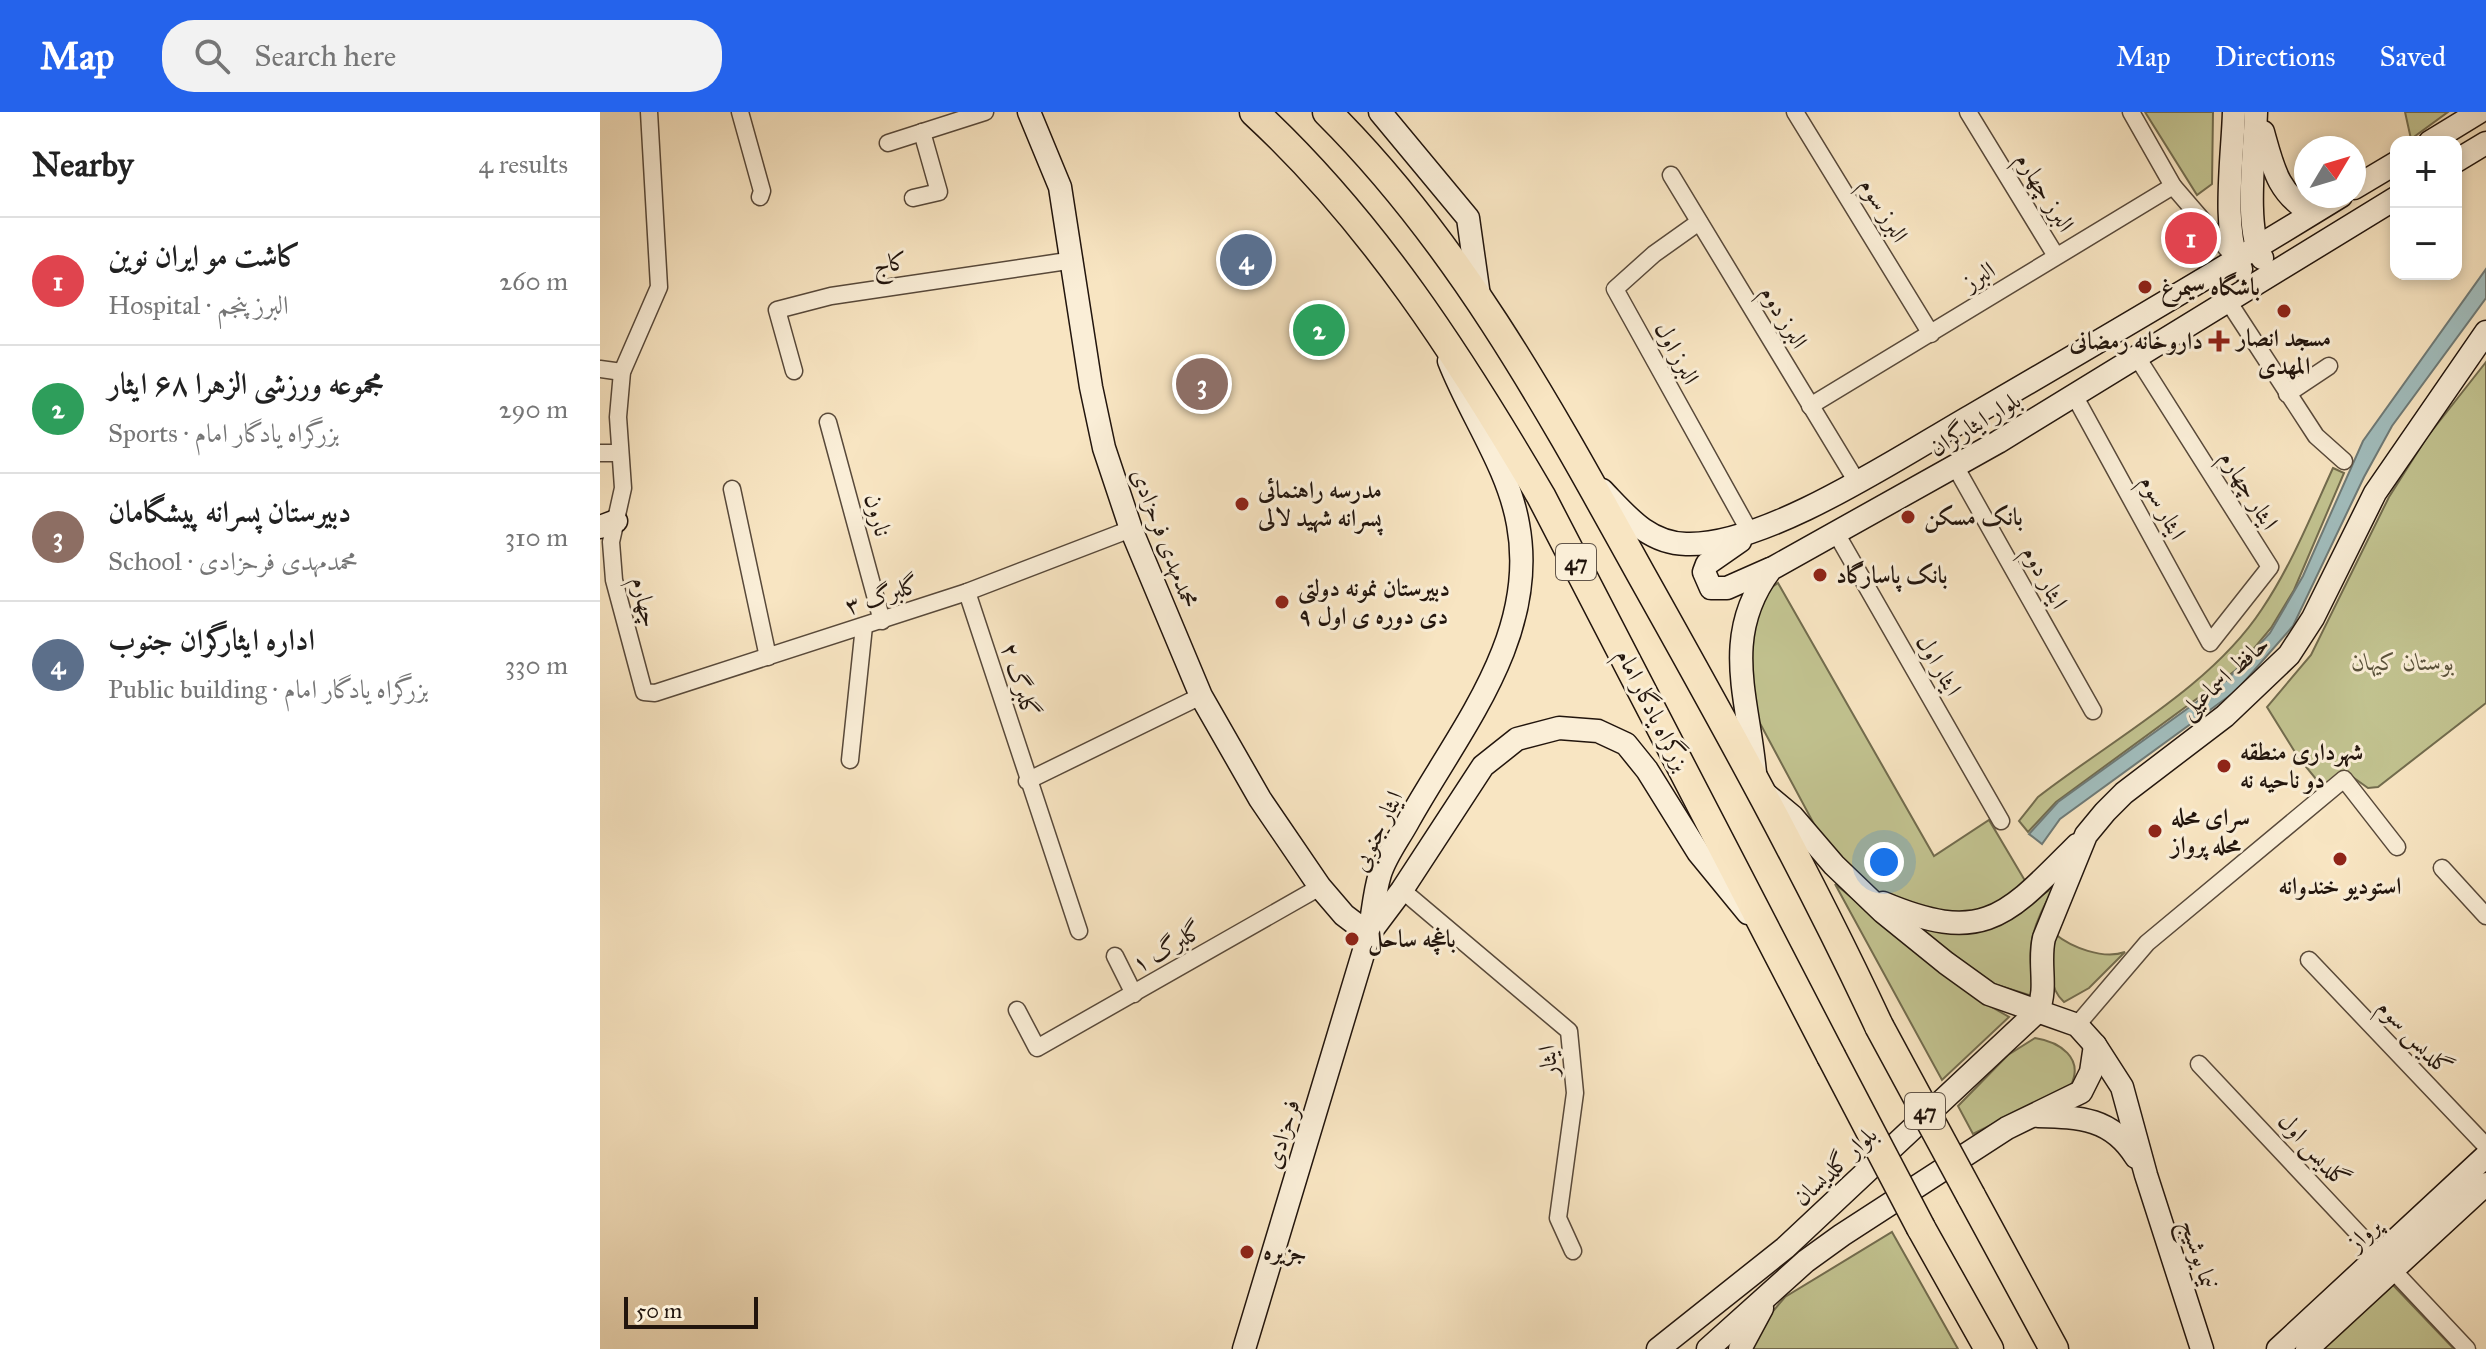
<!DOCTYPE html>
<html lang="en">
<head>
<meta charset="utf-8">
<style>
  body { margin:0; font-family:"IM FELL Great Primer",Amiri,serif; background:#f2f2f2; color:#222 }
  .controls { position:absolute; right:24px; top:24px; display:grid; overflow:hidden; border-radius:16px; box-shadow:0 4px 12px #0003 }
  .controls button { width:72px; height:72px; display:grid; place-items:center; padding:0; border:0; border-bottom:2px solid #e0e0e0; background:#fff; color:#222; font:40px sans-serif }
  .compass { position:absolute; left:1694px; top:24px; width:72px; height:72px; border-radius:50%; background:#fff; box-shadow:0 4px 12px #0003; rotate:52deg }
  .scale { position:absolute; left:24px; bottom:20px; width:134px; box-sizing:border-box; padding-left:8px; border:4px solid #22150d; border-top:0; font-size:22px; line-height:28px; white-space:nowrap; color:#22150d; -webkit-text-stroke:6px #faeed7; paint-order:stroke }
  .you { position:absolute; left:1284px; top:750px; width:28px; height:28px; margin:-20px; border:6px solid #fff; border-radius:50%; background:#1a73e8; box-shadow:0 0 0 12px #1a73e833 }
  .badge { display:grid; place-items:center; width:52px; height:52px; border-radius:50%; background:#2563eb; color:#fff; font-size:26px; font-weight:700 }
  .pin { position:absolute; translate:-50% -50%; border:4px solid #fff; box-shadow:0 2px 8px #0006 }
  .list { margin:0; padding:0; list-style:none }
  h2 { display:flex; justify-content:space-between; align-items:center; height:104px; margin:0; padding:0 32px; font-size:34px }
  h2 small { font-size:26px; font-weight:400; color:#767676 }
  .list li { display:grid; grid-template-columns:52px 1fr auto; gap:24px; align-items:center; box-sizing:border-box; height:128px; padding:0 32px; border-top:2px solid #e0e0e0 }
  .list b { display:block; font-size:30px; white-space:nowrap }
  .list p { margin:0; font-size:26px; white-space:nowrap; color:#767676 }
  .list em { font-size:26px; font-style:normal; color:#767676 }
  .icon { flex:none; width:44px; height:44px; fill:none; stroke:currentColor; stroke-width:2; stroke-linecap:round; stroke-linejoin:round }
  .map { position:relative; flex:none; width:1886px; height:1237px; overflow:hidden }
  header { display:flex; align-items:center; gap:48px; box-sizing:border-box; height:112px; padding:0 40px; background:#2563eb; color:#fff }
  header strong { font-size:38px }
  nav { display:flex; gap:44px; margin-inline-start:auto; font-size:28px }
  .search { width:560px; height:72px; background:#f2f2f2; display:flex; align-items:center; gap:20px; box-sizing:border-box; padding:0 28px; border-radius:32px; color:#767676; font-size:30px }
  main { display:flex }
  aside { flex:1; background:#fff }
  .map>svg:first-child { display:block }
  .green { fill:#c2c390; stroke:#726c4e; stroke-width:2 }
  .water { fill:#a1bdbd; stroke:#6e7a77; stroke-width:2 }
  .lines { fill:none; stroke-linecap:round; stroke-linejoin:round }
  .street-casing { stroke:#58493a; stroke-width:19 }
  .secondary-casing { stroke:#22150d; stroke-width:25 }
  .highway-casing { stroke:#22150d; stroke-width:31 }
  .street { stroke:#faeed7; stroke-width:16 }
  .secondary { stroke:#faeed7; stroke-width:22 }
  .highway { stroke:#f8e5c2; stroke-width:28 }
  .highway-bridge-casing { stroke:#22150d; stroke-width:31; stroke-linecap:butt }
  .highway-bridge { stroke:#f8e5c2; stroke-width:28 }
  .poi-dot { fill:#8f2418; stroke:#faeed7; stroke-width:3 }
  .labels { text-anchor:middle; stroke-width:6; stroke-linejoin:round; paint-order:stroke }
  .shield { fill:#faeed7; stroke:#63564a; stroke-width:2 }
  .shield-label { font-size:22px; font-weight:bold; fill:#22150d }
  .street-label { font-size:24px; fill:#22150d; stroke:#faeed7 }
  .poi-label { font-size:24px; font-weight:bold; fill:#22150d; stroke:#faeed7; text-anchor:start }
  .park-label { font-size:24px; font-style:italic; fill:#5a523b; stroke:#faeed7 }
</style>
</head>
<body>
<header>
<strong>Map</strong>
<div class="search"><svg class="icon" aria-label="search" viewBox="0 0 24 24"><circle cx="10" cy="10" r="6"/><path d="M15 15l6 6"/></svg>Search here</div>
<nav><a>Map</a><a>Directions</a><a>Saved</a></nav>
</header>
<main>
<aside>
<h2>Nearby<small>4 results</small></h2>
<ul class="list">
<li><span class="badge" style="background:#e0444e">1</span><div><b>کاشت مو ایران نوین</b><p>Hospital · البرز پنجم</p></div><em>260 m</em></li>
<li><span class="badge" style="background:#2e9e5b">2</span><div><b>مجموعه ورزشی الزهرا ۶۸ ایثار</b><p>Sports · بزرگراه یادگار امام</p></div><em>290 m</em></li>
<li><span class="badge" style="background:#8d6e63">3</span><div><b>دبیرستان پسرانه پیشگامان</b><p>School · محمدمهدی فرحزادی</p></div><em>310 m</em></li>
<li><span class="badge" style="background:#5c6f8a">4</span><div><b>اداره ایثارگران جنوب</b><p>Public building · بزرگراه یادگار امام</p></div><em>330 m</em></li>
</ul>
</aside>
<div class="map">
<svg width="1886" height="1237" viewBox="0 0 1886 1237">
  <rect width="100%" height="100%" fill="#f8e5c2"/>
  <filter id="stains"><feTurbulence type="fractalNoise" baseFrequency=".0025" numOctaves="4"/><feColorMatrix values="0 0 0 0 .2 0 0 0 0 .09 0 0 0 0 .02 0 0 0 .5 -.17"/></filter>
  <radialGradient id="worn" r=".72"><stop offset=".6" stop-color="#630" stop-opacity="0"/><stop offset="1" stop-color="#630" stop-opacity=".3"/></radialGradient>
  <g class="green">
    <polygon points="1545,0 1613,0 1612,72 1597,83"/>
    <polygon points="1805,0 1848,0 1811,27"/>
    <polygon points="1886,250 1886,591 1778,675 1768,676 1747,661 1725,678 1698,645 1667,595 1711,543 1789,385 1827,325"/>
    <path d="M1733,356l11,5 -50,117 -23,38 -35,42 -180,132 -28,30 -9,-11 19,-24c73,-57 173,-110 224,-188 29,-43 49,-93 71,-141z"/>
    <polygon points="1178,471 1334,744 1389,708 1427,772 1411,787 1367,804 1293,789 1266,772 1222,727 1155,602 1149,527 1165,480"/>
    <path d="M1466,752c-25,51 -49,76 -27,134l-45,-14 -102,-74 22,12 110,-15 24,-16z"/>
    <polygon points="1235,772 1376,886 1409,905 1342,968"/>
    <path d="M1455,822c16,13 48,26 70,18l-36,36 -25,14c-19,-17 -12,-45 -9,-68z"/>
    <path d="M1435,926c25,4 49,20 36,47l-98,49 -15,-28 50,-51z"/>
    <polygon points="1292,1120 1358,1237 1149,1237 1163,1211 1185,1185"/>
    <polygon points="1793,1173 1854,1237 1720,1237"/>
  </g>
  <polygon class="water" points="1886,157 1886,186 1792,314 1764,365 1693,514 1636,579 1460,707 1442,732 1429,722 1458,690 1627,568 1670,521 1703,464 1763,329"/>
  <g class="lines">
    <defs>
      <g id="street">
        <polyline points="49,0 59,175 22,260 18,305 23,376 11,430 14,468 44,580 55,581 367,480 531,417"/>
        <polyline points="140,0 162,79 160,85"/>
        <polyline points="1195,0 1331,222"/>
        <polyline points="1368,0 1456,144"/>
        <polyline points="1531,0 1573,74 1635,146"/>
        <polyline points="288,31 385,0"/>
        <polyline points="1071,63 1257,370"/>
        <polyline points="313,86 339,80 322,20"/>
        <polyline points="1099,110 1054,142 1015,177 1151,422"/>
        <polyline points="1628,189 1716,324 1744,349"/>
        <polyline points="0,257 22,260"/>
        <polyline points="194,259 177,198 231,184 474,148"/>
        <polyline points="1687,282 1729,254"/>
        <polyline points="1474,283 1610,531 1670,455 1537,245"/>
        <polyline points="1210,294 1573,74"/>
        <polyline points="228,310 282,509"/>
        <polyline points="0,341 19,341"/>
        <polyline points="1355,354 1493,599"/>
        <polyline points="132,377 168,545"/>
        <polyline points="1236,421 1401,709"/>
        <polyline points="367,480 479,819"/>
        <polyline points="250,648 264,514"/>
        <polyline points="427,669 601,584"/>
        <polyline points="1842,756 1886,804"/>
        <polyline points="802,778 969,919 975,981 958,1106 973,1139"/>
        <polyline points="515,844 534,882"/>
        <polyline points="1709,848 1886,1034"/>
        <polyline points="417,898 437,936 720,775"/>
        <polyline points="1477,913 1547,831 1744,667 1797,735"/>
        <polyline points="1599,952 1867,1237"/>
      </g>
      <g id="secondary">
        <polyline points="429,0 460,75 491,275 504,336 531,417 601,584 660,687 720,775 744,803 769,822"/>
        <polyline points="780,0 868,106 879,184"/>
        <path d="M1634,0c-1,42 -13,121 7,157"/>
        <path d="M1656,0c-1,37 -12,117 6,146"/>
        <path d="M1663,20c10,36 15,62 49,81"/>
        <polyline points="1830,30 1879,0"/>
        <polyline points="1856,49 1886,31"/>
        <polyline points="1754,76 1796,51"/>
        <path d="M1002,378c25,26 46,53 84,54 79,3 215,-88 285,-128 124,-72 248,-145 370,-220"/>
        <polyline points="0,415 16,409"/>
        <polyline points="1140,429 1107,452 1104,460 1111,476 1127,476 1170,457"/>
        <path d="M1283,791c102,43 124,12 194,-58"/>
        <polyline points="772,818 802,778 883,654 917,627 959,616 998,619 1026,632 1047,658 1098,740 1148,801"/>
        <path d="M1438,1004c42,1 74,2 98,41"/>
        <path d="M644,1237l125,-415c4,-20 5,-41 11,-60 6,-19 20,-37 29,-54 51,-91 130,-184 109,-296 -10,-57 -48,-109 -69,-163"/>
        <path d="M1058,1237l127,-101 253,-237c10,-24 0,-48 6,-73l42,-103 19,-23 19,-19 101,-77 64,-61 24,-37 62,-125 111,-161"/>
        <polyline points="1108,1237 1206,1149 1242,1123 1407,1016 1481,980 1491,960 1495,933"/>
        <polyline points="1140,1237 1162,1196"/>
        <path d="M1602,1237l-56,-174 -24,-88 -27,-42 -18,-20 -88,-31 -43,-31 -63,-51 -49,-47 -42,-49 -36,-30c-4,-80 -39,-146 15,-217l227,-127 398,-244"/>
        <polyline points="1678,1237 1886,1044"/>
        <polyline points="1707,1237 1886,1072"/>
      </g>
      <g id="highway">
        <path d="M654,0c119,110 205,244 287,384l290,560"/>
        <path d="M727,0c134,133 224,300 315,464 83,148 165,296 237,450"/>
        <polyline points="1371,1084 1454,1237"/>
        <polyline points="1321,1116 1389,1237"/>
      </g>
    </defs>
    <use href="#street" class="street-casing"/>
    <use href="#secondary" class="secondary-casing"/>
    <use href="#highway" class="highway-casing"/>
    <use href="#street" class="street"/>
    <use href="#secondary" class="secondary"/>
    <use href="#highway" class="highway"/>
    <defs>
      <g id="highway-bridge">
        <polyline points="1279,914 1371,1084"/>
        <polyline points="1231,944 1321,1116"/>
      </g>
    </defs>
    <use href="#highway-bridge" class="highway-bridge-casing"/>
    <use href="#highway-bridge" class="highway-bridge"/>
  </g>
  <g class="poi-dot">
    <circle cx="1545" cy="175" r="8"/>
    <circle cx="1684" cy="199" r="8"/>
    <path d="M1615 217h8v8h8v8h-8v8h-8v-8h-8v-8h8z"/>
    <circle cx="642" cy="392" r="8"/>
    <circle cx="1308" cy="405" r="8"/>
    <circle cx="1220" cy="463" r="8"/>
    <circle cx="682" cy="490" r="8"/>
    <circle cx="1624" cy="654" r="8"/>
    <circle cx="1555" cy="719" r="8"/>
    <circle cx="1740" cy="747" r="8"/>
    <circle cx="752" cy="827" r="8"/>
    <circle cx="647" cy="1140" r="8"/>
  </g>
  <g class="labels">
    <g class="shield">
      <rect x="956" y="432" width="40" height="36" rx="6"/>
      <rect x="1305" y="981" width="40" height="36" rx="6"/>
    </g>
    <g class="shield-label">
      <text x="976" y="458">47</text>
      <text x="1325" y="1007">47</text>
    </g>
    <g class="street-label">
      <text transform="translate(1445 80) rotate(58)" y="8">البرز چهارم</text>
      <text transform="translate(1284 98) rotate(59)" y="8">البرز سوم</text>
      <text transform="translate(290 151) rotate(-8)" y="8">کاج</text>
      <text transform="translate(1379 164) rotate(-32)" y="8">البرز</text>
      <text transform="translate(1184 205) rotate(59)" y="8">البرز دوم</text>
      <text transform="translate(1077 241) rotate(62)" y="8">البرز اول</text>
      <text transform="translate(1375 312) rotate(-31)" y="8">بلوار ایثارگران</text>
      <text transform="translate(1649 378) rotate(58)" y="8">ایثار چهارم</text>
      <text transform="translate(1563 395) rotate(61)" y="8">ایثار سوم</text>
      <text transform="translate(278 403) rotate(75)" y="8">نارون</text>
      <text transform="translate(565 426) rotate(69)" y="8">محمدمهدی فرحزادی</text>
      <text transform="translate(1445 465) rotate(61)" y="8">ایثار دوم</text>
      <text transform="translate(282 483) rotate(-18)" y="8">گلبرگ ۳</text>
      <text transform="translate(45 490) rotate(77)" y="8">چهارم</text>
      <text transform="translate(1339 553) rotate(60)" y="8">ایثار اول</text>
      <text transform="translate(1624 565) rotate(-42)" y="8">حافظ اسماعیلی</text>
      <text transform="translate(420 568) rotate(73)" y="8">گلبرگ ۲</text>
      <text transform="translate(1053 598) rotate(63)" y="8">بزرگراه یادگار امام</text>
      <text transform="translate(777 719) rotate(-64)" y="8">ایثار جنوبی</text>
      <text transform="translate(567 835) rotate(-30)" y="8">گلبرگ ۱</text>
      <text transform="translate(1815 925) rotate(46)" y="8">گلدیس سوم</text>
      <text transform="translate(948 949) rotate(-96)" y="8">ایثار</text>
      <text transform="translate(682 1022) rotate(-73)" y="8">فرحزادی</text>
      <text transform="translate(1714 1038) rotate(47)" y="8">گلدیس اول</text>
      <text transform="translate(1235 1054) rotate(-43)" y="8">بلوار گلدیسان</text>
      <text transform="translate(1764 1122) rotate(-43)" y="8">پرواز</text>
      <text transform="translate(1599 1142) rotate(72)" y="8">نیما یوشیج</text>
    </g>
    <g class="poi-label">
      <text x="1561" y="183">باشگاه سیمرغ</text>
      <text x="1684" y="234" text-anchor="middle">مسجد انصار<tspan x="1684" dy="28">المهدی</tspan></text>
      <text x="1603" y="237" text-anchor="end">داروخانه رمضانی</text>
      <text x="658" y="386">مدرسه راهنمائی<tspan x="658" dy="28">پسرانه شهید لالی</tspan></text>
      <text x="1324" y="413">بانک مسکن</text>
      <text x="1236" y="471">بانک پاسارگاد</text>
      <text x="698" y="484">دبیرستان نمونه دولتی<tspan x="698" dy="28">۹ دی دوره ی اول</tspan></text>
      <text x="1640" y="648">شهرداری منطقه<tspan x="1640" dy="28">دو ناحیه نه</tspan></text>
      <text x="1571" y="713">سرای محله<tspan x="1571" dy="28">محله پرواز</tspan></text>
      <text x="1740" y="782" text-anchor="middle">استودیو خندوانه</text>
      <text x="768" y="835">باغچه ساحل</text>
      <text x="663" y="1148">جزیره</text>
    </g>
    <g class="park-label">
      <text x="1803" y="558">بوستان کیهان</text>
    </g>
  </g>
  <rect width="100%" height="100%" filter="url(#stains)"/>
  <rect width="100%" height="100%" fill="url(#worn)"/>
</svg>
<div class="controls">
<button>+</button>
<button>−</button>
</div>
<svg class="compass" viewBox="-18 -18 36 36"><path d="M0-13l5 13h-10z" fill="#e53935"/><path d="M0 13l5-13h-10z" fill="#767676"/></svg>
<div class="scale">50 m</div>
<div class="you"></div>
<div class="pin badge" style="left:1591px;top:126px;background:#e0444e">1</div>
<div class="pin badge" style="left:719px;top:218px;background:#2e9e5b">2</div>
<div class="pin badge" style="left:602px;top:272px;background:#8d6e63">3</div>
<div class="pin badge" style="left:646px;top:148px;background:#5c6f8a">4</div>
</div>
</main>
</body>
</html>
